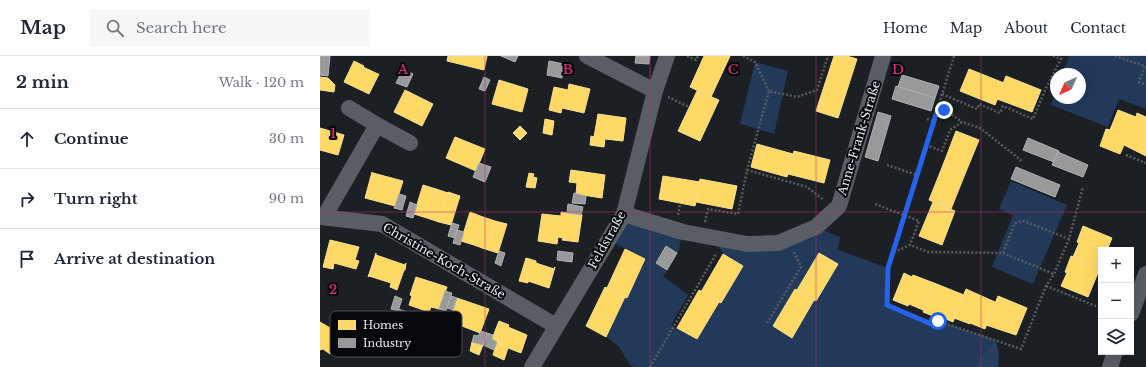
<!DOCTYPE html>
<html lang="en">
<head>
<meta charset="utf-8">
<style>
  body { margin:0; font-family:"Libre Baskerville",serif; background:#f6f6f7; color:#1f2937 }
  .controls { position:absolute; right:12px; bottom:12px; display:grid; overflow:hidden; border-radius:0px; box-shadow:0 4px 16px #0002 }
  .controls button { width:36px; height:36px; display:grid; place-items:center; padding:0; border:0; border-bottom:1px solid #e0e1e3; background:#fff; color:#1f2937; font:20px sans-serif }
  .compass { position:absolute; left:730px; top:12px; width:36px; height:36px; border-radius:50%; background:#fff; box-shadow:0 4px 16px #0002; rotate:225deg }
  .stop { position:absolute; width:12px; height:12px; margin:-9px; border:3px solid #2563eb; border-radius:50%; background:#fff }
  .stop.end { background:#2563eb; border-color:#fff; box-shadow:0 1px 4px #0008 }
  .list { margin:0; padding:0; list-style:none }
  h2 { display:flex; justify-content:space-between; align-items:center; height:52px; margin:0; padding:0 16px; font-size:17px }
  h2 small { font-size:13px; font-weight:400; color:#747a83 }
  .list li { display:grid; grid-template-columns:26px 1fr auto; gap:12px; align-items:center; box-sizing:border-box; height:60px; padding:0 16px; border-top:1px solid #e0e1e3 }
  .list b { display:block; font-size:15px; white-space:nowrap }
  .list em { font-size:13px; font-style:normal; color:#747a83 }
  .icon { flex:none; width:22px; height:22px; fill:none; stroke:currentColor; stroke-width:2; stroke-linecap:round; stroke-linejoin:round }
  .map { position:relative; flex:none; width:826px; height:311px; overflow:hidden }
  header { display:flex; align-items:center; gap:24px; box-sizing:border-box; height:56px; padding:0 20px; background:#fff; border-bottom:1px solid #e0e1e3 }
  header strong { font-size:19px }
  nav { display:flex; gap:22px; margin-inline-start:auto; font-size:14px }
  .search { width:280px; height:36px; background:#f6f6f7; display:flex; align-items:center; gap:10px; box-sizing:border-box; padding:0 14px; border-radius:0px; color:#747a83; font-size:15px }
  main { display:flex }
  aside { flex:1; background:#fff }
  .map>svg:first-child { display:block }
  .green { fill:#22395a }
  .forest { fill:#263e61 }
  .homes { fill:#ffd966; stroke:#f7de8f }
  .industry { fill:#999; stroke:#b0b1b3 }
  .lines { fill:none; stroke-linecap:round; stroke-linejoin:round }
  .path { stroke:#585b60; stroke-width:2.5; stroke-dasharray:2 2; stroke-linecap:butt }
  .minor { stroke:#595e65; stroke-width:16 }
  .route { stroke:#2563eb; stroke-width:5 }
  .grid { fill:none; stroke:#c62d6a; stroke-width:1; stroke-opacity:0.55 }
  .labels { text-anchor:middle; stroke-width:4; stroke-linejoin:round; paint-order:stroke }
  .street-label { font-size:12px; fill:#e5e9ef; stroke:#06080c }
  .key { fill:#06080c; stroke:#494c50; stroke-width:1 }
  .key-label { font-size:11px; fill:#e5e9ef }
  .grid-label { font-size:13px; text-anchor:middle; font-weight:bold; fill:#c62d6a; stroke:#06080c; stroke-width:4; stroke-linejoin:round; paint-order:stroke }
</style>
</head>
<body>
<header>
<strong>Map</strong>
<div class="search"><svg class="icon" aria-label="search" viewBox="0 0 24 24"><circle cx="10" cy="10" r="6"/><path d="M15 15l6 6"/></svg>Search here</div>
<nav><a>Home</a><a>Map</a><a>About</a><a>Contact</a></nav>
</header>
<main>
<aside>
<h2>2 min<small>Walk · 120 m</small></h2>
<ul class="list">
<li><svg class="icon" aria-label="ahead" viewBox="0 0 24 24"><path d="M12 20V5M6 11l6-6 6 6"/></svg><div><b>Continue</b></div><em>30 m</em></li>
<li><svg class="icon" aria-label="right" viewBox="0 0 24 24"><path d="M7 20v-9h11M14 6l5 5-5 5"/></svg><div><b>Turn right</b></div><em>90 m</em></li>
<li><svg class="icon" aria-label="arrive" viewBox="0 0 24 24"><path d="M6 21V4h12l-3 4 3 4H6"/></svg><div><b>Arrive at destination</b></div></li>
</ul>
</aside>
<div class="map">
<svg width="826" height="311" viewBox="0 0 826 311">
  <rect width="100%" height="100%" fill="#1c1f24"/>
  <g class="green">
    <polygon points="749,0 826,0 826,53 799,43 788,71 731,49 736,35 736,42 760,42 760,18 742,18"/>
    <polygon points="435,6 468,15 454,78 420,68"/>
    <polygon points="691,125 747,149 713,228 672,211 693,159 679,153"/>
    <polygon points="304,158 363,176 358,197 346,189 335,207 347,215 343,220 368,239 351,269 377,284 399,247 401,247 423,210 404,198 399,192 404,184 427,188 496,171 520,181 518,194 568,212 567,249 616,270 618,265 676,284 653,311 314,311 310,309 299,291 287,281 305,242 307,242 326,203 288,184"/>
  </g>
  <polygon class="forest" points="676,284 679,299 678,311 653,311"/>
  <g class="homes">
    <polygon points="128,0 167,0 164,14 127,5"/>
    <polygon points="384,0 410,0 391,41 370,31"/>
    <polygon points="514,0 527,0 537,3 518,62 496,55"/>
    <polygon points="34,5 44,10 43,11 58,18 59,18 49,38 24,26"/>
    <polygon points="649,13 684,27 675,49 640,35"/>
    <polygon points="686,20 721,34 712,56 677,43"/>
    <polygon points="0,21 8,22 15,29 14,36 0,34"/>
    <polygon points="179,24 208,33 202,56 172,48"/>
    <polygon points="249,28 270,33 264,57 242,52 241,57 229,54 234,31 248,34"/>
    <polygon points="85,34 113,48 102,70 74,56"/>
    <polygon points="377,35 399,44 380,85 358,75"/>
    <polygon points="798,54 816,61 817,57 826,61 826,100 804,89 800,98 780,90 786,73 790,74"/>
    <polygon points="278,58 306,62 303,85 285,83 284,91 270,89 271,80 274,81"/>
    <polygon points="225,63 234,65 232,79 223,77"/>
    <polygon points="200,70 207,77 200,84 193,77"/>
    <polygon points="0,72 24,79 18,99 0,94"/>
    <polygon points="636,75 659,84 645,118 623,109"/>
    <polygon points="135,81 165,93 156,115 126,102"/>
    <polygon points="437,88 473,98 467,121 431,111"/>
    <polygon points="474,95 510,104 504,127 468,118"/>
    <polygon points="623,109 645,118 631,153 609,144"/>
    <polygon points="251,114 285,119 282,142 256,138 257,127 249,126"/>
    <polygon points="52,116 53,117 83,125 75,150 45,142"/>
    <polygon points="209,117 214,118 213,121 217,122 215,132 206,131"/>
    <polygon points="343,120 380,126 375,150 339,143"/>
    <polygon points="380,123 417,130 412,153 376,146"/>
    <polygon points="103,129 116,133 107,162 94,158"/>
    <polygon points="116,133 128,137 119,166 107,162"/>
    <polygon points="128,136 140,140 131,169 119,166"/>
    <polygon points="613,146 635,155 622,189 599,180"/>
    <polygon points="150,156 163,161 154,189 141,185"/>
    <polygon points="241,156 262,159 258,186 242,184 243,182 238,181 237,188 218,185 222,158 241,160"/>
    <polygon points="163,161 175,165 165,193 154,189"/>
    <polygon points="175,165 187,168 178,197 165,193"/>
    <polygon points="763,170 792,182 787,194 781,194 781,208 780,212 753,201 759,187 757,186"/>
    <polygon points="10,184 39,191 35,204 39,205 36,213 14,207 13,213 3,211"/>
    <polygon points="305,193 325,203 307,242 287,232"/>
    <polygon points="56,197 56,199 85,209 86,207 85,214 84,214 77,234 70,231 71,227 49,220 48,221"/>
    <polygon points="499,197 518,208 496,245 477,234"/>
    <polygon points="403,198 423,210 401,247 381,236"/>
    <polygon points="751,200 780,212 768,241 741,230 747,217 745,216"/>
    <polygon points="206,202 216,205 216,207 234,213 235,211 229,232 208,225 208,227 199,225"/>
    <polygon points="584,217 592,221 593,219 614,227 603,254 589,248 588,250 573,244"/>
    <polygon points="96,221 127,231 119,253 111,251 109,256 89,249 92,240 90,239"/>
    <polygon points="614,227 644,239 633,266 619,260 618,262 603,256"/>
    <polygon points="285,231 305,241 286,281 266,270"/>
    <polygon points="475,233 494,244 472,282 453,270"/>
    <polygon points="646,233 675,246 665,273 650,267 650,268 634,262"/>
    <polygon points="379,234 399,246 377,283 357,272"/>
    <polygon points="678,240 707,252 696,279 666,269"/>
    <polygon points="137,242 169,253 160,277 129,265"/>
    <polygon points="179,265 189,269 188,271 207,279 201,297 188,292 184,304 173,299 177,286 172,283"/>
    <polygon points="0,266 22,279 18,289 10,298 3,293 0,294"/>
    <polygon points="152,286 163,289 159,299 150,295"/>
  </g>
  <g class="industry">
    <polygon points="0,0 10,0 8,20 0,19"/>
    <polygon points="181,0 198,0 195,6"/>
    <polygon points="316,0 330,0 329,8 315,7"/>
    <polygon points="229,5 244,8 242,22 227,19"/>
    <polygon points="83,13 93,18 87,31 76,27"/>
    <polygon points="582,19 619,30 615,42 578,31"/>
    <polygon points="164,21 170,24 165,35 159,33"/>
    <polygon points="576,30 615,42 611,55 572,43"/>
    <polygon points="558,56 571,60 558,105 545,101"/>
    <polygon points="708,82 739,95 734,106 703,94"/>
    <polygon points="738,96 768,109 763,121 732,109"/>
    <polygon points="159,107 171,111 165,126 153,121"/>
    <polygon points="696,111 740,129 735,141 691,123"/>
    <polygon points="254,137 266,140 265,148 252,147"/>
    <polygon points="79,138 86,140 82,154 74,152"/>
    <polygon points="90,146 97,149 93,162 86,160"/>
    <polygon points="248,148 263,151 261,159 247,157"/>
    <polygon points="132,167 139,169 135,182 128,180"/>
    <polygon points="137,174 144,176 140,189 133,187"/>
    <polygon points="346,190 357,197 347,214 336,207"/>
    <polygon points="179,195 185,197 181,210 175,207"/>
    <polygon points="238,195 253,197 252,206 237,204"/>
    <polygon points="125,235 132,237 126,255 119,253"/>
    <polygon points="75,240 82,243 78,255 71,253"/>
    <polygon points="131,240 137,242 133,254 127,252"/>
    <polygon points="78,253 94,258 89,272 74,267"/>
    <polygon points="161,275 167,277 163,289 152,286 154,279 158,280"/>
    <polygon points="167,277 173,279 172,283 177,286 174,294 163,289"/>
  </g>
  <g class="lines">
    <g class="path">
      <polyline points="367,0 376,4 378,0"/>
      <polyline points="423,0 435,6 449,35"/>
      <polyline points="634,0 568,212 567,249 616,270 618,265 701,293 726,230 734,218 749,183 763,131"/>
      <polyline points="733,0 741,3 742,0"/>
      <polyline points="795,0 825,10 819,26 826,29"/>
      <polyline points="622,38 657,53 659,48 680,57 683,50 713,63 725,34 741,3"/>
      <polyline points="348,41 369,51"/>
      <polyline points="619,49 642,66"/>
      <polyline points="607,63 614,65"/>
      <polyline points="606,89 622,95 630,74 642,66 660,72 702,105"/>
      <polyline points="806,99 826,107"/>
      <polyline points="567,109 597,119"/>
      <polyline points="427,114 487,131 504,144"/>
      <polyline points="555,148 599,165 590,189"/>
      <polyline points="358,159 360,147"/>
      <polyline points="385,166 388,153 418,158 427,114 449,35 477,41 497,34 508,0"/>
      <polyline points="574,196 590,189 608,196 683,197 695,167 704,165 749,183"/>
      <polyline points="683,197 734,218"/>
      <polyline points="726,230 781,252"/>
      <polyline points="447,267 481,211 474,196"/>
      <polyline points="330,311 396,198"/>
    </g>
    <g class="minor">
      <polyline points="267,0 335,35"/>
      <polyline points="29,52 57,69"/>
      <polyline points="304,158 363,176 427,188 458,187 496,171 519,150 563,0"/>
      <polyline points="0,161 62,168 236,270"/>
      <polyline points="4,161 57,69 90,87"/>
      <polyline points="811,258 826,218"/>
      <polyline points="212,311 304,158 335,35 347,0"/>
      <polyline points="790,311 795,296"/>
    </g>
  </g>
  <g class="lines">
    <polyline class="route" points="618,265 616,270 567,249 568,212 619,49 624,54"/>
  </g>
  <path class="grid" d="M165,0v311M330,0v311M496,0v311M661,0v311M0,156h826"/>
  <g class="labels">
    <g class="street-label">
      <text transform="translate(539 82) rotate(-73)" y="4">Anne-Frank-Straße</text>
      <text transform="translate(287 184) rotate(-61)" y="4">Feldstraße</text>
      <text transform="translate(124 205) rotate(30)" y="4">Christine-Koch-Straße</text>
    </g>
  </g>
  <rect x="10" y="255" width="132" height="46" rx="6" class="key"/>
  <rect x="18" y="264" width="18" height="10" fill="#ffd966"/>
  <rect x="18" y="282" width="18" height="10" fill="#999"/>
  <g class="key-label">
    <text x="43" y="273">Homes</text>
    <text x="43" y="291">Industry</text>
  </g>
  <g class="grid-label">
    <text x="83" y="18">A</text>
    <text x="248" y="18">B</text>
    <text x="413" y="18">C</text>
    <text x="578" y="18">D</text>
    <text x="13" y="82">1</text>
    <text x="13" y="238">2</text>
  </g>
</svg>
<div class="controls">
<button>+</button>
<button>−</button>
<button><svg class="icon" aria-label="layers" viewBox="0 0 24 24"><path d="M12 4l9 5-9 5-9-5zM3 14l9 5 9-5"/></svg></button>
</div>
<svg class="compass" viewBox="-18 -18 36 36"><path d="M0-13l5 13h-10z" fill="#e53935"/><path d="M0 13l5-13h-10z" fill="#747a83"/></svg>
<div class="stop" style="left:618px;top:265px"></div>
<div class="stop end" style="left:624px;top:54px"></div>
</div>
</main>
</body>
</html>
